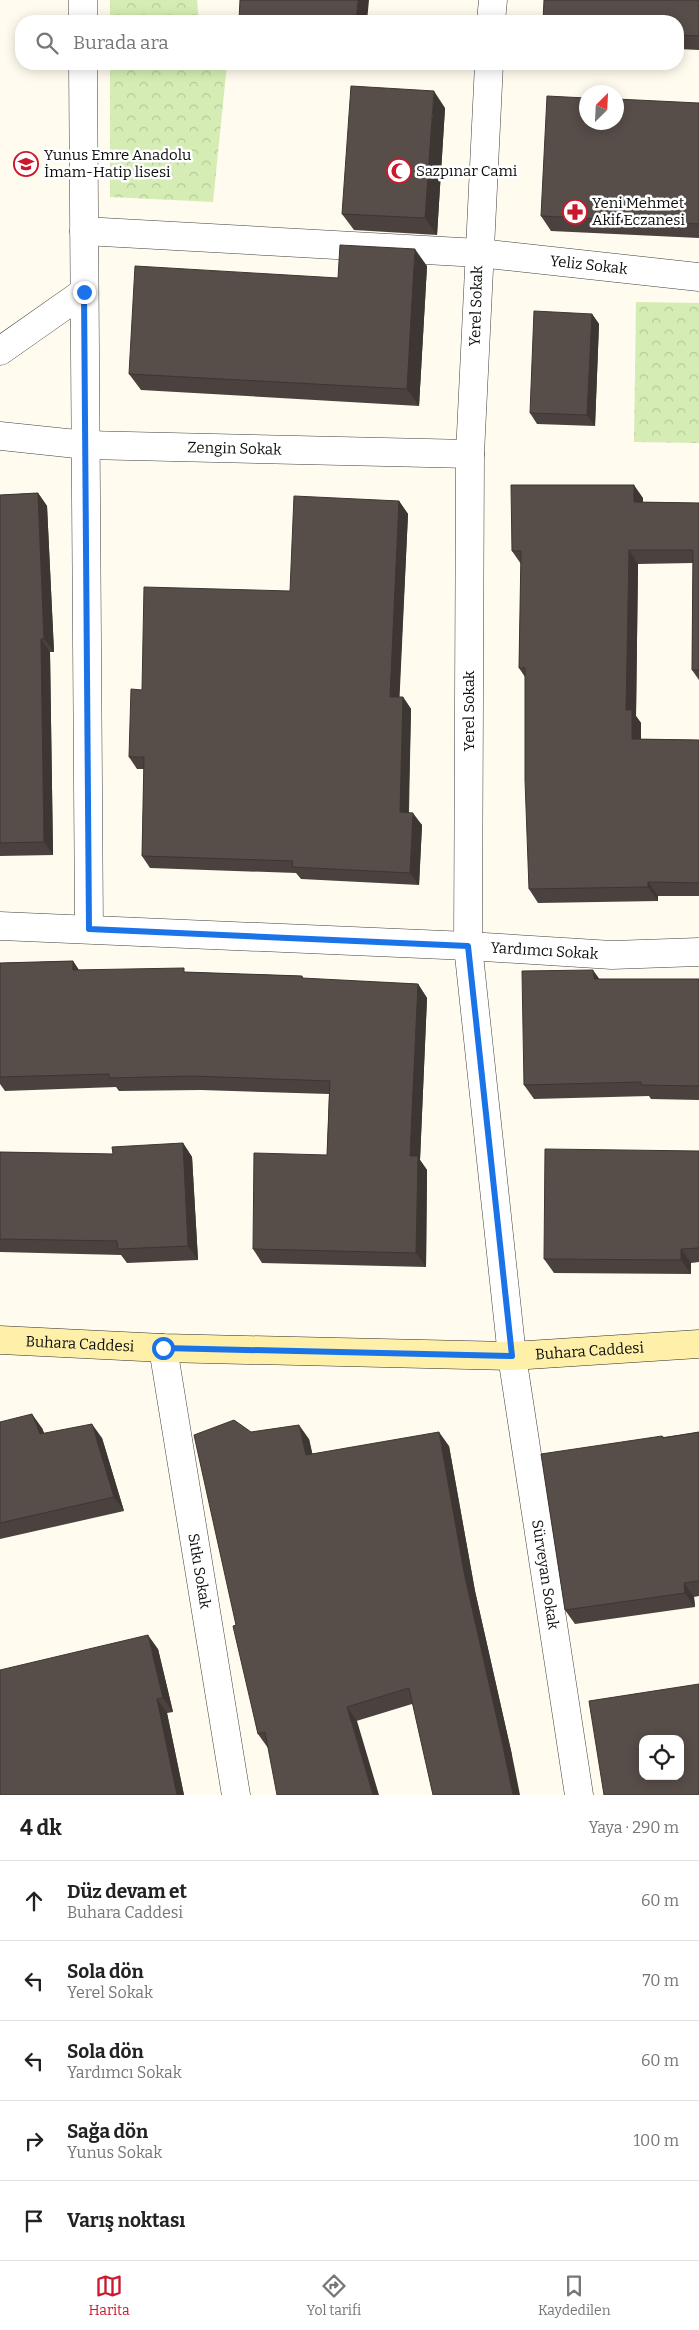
<!DOCTYPE html>
<html lang="tr">
<head>
<meta charset="utf-8">
<style>
  body { margin:0; font-family:Bitter,serif; background:#f6f6f6; color:#222 }
  .controls { position:absolute; right:15px; bottom:15px; display:grid; overflow:hidden; border-radius:10px; box-shadow:0 2px 12px #0003 }
  .controls button { width:45px; height:45px; display:grid; place-items:center; padding:0; border:0; border-bottom:1px solid #e0e0e0; background:#fff; color:#222; font:25px sans-serif }
  .compass { position:absolute; left:579px; top:85px; width:45px; height:45px; border-radius:50%; background:#fff; box-shadow:0 2px 12px #0003; rotate:24deg }
  .stop { position:absolute; width:15px; height:15px; margin:-11px; border:4px solid #1a73e8; border-radius:50%; background:#fff }
  .stop.end { background:#1a73e8; border-color:#fff; box-shadow:0 1px 5px #0008 }
  .list { margin:0; padding:0; list-style:none }
  h2 { display:flex; justify-content:space-between; align-items:center; height:65px; margin:0; padding:0 20px; font-size:21px }
  h2 small { font-size:16px; font-weight:400; color:#767676 }
  .list li { display:grid; grid-template-columns:32px 1fr auto; gap:15px; align-items:center; box-sizing:border-box; height:80px; padding:0 20px; border-top:1px solid #e0e0e0 }
  .list b { display:block; font-size:19px; white-space:nowrap }
  .list p { margin:0; font-size:16px; white-space:nowrap; color:#767676 }
  .list em { font-size:16px; font-style:normal; color:#767676 }
  .icon { flex:none; width:28px; height:28px; fill:none; stroke:currentColor; stroke-width:2; stroke-linecap:round; stroke-linejoin:round }
  .map { position:relative; flex:none; width:699px; height:1795px; overflow:hidden }
  .search { position:absolute; background:#fff; box-shadow:0 2px 12px #0003; left:15px; right:15px; top:15px; height:55px; display:flex; align-items:center; gap:12px; box-sizing:border-box; padding:0 18px; border-radius:20px; color:#767676; font-size:19px }
  .sheet { height:465px; background:#fff }
  nav { display:flex; justify-content:space-around; align-items:center; box-sizing:border-box; height:70px; border-top:1px solid #e0e0e0; background:#fff; font-size:14px; color:#767676 }
  nav a { display:grid; justify-items:center; gap:2px }
  nav .on { color:#ca192c }
  .map>svg:first-child { display:block }
  .park { fill:url(#park-crowns) }
  .lines { fill:none; stroke-linecap:round; stroke-linejoin:round }
  .street-casing { stroke:#404040; stroke-width:29 }
  .secondary-casing { stroke:#2f2f2f; stroke-width:29 }
  .street { stroke:#fff; stroke-width:28 }
  .secondary { stroke:#fff0a9; stroke-width:28 }
  .wall { fill:#4b423f }
  .shaded-wall { fill:#3d3633 }
  .building { fill:#574d49; stroke:#3d3633; fill-rule:evenodd }
  .route { stroke:#1a73e8; stroke-width:6 }
  .labels { text-anchor:middle; stroke-width:5; stroke-linejoin:round; paint-order:stroke }
  .poi-label { font-size:15px; fill:#0d0d0d; stroke:#fff; text-anchor:start }
  .street-label { font-size:15px; fill:#0d0d0d; stroke:#fff }
</style>
</head>
<body>
<div class="map">
<svg width="699" height="1795" viewBox="0 0 699 1795">
  <defs>
    <pattern id="park-crowns" width="20" height="18" patternUnits="userSpaceOnUse" patternTransform="scale(1.25)"><rect width="20" height="18" fill="#d5edb4"/><path d="M2 6a3 3 0 1 1 6 0M12 15a3 3 0 1 1 6 0" fill="none" stroke="#b6ca9a"/></pattern>
  </defs>
  <rect width="100%" height="100%" fill="#fffbee"/>
  <g class="park">
    <polygon points="110,0 197,0 199,21 110,21"/>
    <polygon points="110,64 227,64 213,202 110,197"/>
    <polygon points="636,302 699,303 699,443 634,442"/>
  </g>
  <g class="lines">
    <defs>
      <g id="street">
        <polyline points="83,0 83,21"/>
        <polyline points="491,21 493,0"/>
        <polyline points="83,64 89,929"/>
        <path id="s1" d="M489,64l-19,390 -2,492 44,410 67,439"/>
        <path id="s2" d="M84,231l395,22 220,24"/>
        <polyline points="0,351 84,292"/>
        <path id="s3" d="M0,436l86,9 384,9"/>
        <path id="s4" d="M0,926l468,20 144,9 87,-3"/>
        <path id="s5" d="M163,1348l73,447"/>
      </g>
      <g id="secondary">
        <path id="s6" d="M0,1340l163,8 349,8 187,-12"/>
      </g>
    </defs>
    <use href="#street" class="street-casing"/>
    <use href="#secondary" class="secondary-casing"/>
    <use href="#street" class="street"/>
    <use href="#secondary" class="secondary"/>
  </g>
  <g class="wall">
    <polygon points="699,0 699,50 678,49 678,21"/>
    <polygon points="699,103 699,238 551,231 541,216"/>
    <polygon points="445,108 437,235 354,230 342,214"/>
    <polygon points="427,266 419,406 141,390 129,374 338,278"/>
    <polygon points="592,314 599,324 595,426 537,424 530,413"/>
    <polygon points="38,493 47,506 54,652 50,652 53,855 0,856 0,495"/>
    <polygon points="643,498 643,502 699,503 699,680 692,670 693,563 638,564 636,716 641,723 641,739 699,740 699,896 658,896 658,901 538,903 529,889 525,677 519,668 521,564 512,551"/>
    <polygon points="399,501 408,514 399,697 403,697 411,709 409,813 422,825 419,885 301,879 296,873 150,868 142,856 144,769 137,769 129,757 142,690 290,591"/>
    <polygon points="73,961 79,970 187,972 302,976 304,979 418,984 427,998 420,1160 427,1170 426,1267 262,1263 253,1249 327,1155 329,1094 201,1090 119,1091 116,1087 5,1091 0,1084 0,963"/>
    <polygon points="600,979 699,979 699,1100 651,1099 649,1096 534,1099 524,1085"/>
    <polygon points="183,1143 192,1157 198,1260 127,1263 121,1255 0,1252 0,1152 113,1154"/>
    <polygon points="699,1151 699,1262 691,1263 691,1274 554,1273 544,1259"/>
    <polygon points="0,1422 42,1428 44,1433 102,1438 124,1511 0,1539"/>
    <polygon points="251,1432 309,1439 312,1454 449,1446 475,1591 512,1755 412,1704 268,1748 258,1734 236,1625"/>
    <polygon points="699,1432 699,1596 694,1597 695,1607 575,1624 565,1610 662,1436 664,1437"/>
    <polygon points="158,1649 173,1712 167,1713 184,1795 0,1795"/>
  </g>
  <g class="shaded-wall">
    <polygon points="358,0 369,0 367,21 356,21"/>
    <polygon points="434,91 445,108 437,235 425,218"/>
    <polygon points="415,249 427,266 419,406 407,389"/>
    <polygon points="592,314 599,324 595,426 587,415"/>
    <polygon points="634,485 643,498 643,516 634,502"/>
    <polygon points="38,493 47,506 54,652 44,639"/>
    <polygon points="399,501 408,514 399,709 390,697"/>
    <polygon points="629,550 638,564 636,716 641,723 641,753 632,739 626,710"/>
    <polygon points="41,639 50,652 53,855 44,842"/>
    <polygon points="403,697 411,709 408,824 400,812"/>
    <polygon points="413,813 422,825 419,885 410,873"/>
    <polygon points="648,882 658,896 658,901 648,887"/>
    <polygon points="73,961 82,975 73,970"/>
    <polygon points="593,970 603,984 594,979"/>
    <polygon points="418,984 427,998 420,1160 427,1170 426,1267 416,1253 410,1156"/>
    <polygon points="183,1143 192,1157 198,1260 188,1246"/>
    <polygon points="681,1249 691,1263 691,1274 681,1260"/>
    <polygon points="32,1414 42,1428 50,1448 40,1434"/>
    <polygon points="92,1424 102,1438 124,1511 114,1497"/>
    <polygon points="299,1425 309,1439 316,1469 306,1455"/>
    <polygon points="439,1432 449,1446 475,1591 512,1755 520,1795 513,1795 465,1577"/>
    <polygon points="684,1583 694,1597 695,1607 685,1593"/>
    <polygon points="148,1635 158,1649 173,1712 163,1698"/>
    <polygon points="157,1699 167,1713 184,1795 177,1795"/>
    <polygon points="347,1707 357,1721 379,1795 373,1795"/>
  </g>
  <g class="building">
    <polygon points="240,0 358,0 356,21 240,21 239,20"/>
    <polygon points="544,0 699,0 699,36 678,35 678,21 543,21"/>
    <polygon points="351,86 434,91 425,218 342,214"/>
    <polygon points="547,96 586,98 586,122 616,122 616,99 699,103 699,224 541,216"/>
    <polygon points="340,245 415,249 407,389 129,374 135,266 338,278"/>
    <polygon points="534,311 592,314 587,415 530,413"/>
    <polygon points="511,485 634,485 634,502 699,503 699,670 692,670 693,550 629,550 626,710 632,710 632,739 699,740 699,883 648,882 648,887 529,889 525,780 525,668 519,668 521,551 512,551"/>
    <polygon points="38,493 44,639 41,639 44,842 0,843 0,495"/>
    <polygon points="294,496 399,501 390,697 403,697 400,812 413,813 410,873 292,867 293,861 142,856 144,757 129,757 131,689 142,690 144,587 290,591"/>
    <polygon points="73,961 73,970 184,968 184,972 302,976 302,978 418,984 410,1156 418,1156 416,1253 253,1249 254,1153 327,1155 330,1081 192,1076 109,1078 109,1074 0,1077 0,963"/>
    <polygon points="593,970 594,979 699,979 699,1086 641,1085 641,1082 524,1085 522,971"/>
    <polygon points="183,1143 188,1246 118,1249 117,1241 0,1239 0,1152 113,1154 112,1147"/>
    <polygon points="545,1149 699,1151 699,1248 681,1249 681,1260 544,1259"/>
    <polygon points="32,1414 40,1434 92,1424 114,1497 0,1523 0,1422"/>
    <polygon points="234,1420 251,1432 299,1425 306,1455 439,1432 465,1577 502,1741 513,1795 433,1795 409,1688 347,1707 373,1795 277,1795 265,1732 258,1734 233,1626 236,1625 194,1435"/>
    <polygon points="699,1432 699,1581 684,1583 685,1593 565,1610 541,1454 662,1436 663,1438"/>
    <polygon points="148,1635 163,1698 157,1699 177,1795 0,1795 0,1670"/>
    <path d="M699,1684v111h-95l-15,-94zM643,1739h37v37h-37z"/>
  </g>
  <g class="lines">
    <polyline class="route" points="84,292 89,929 468,946 512,1356 163,1348"/>
  </g>
  <defs>
    <symbol id="school-ring" viewBox="-11 -11 22 22"><circle r="9.5" fill="#fff" stroke="#ca192c" stroke-width="1.5"/><path d="M0-5L7-2L0 1L-7-2ZM-4 1L0 2.5L4 1V4Q0 6-4 4Z" fill="#ca192c"/></symbol>
    <symbol id="mosque-ring" viewBox="-11 -11 22 22"><circle r="9.5" fill="#fff" stroke="#ca192c" stroke-width="1.5"/><path d="M3.5-4.9A6 6 0 1 0 3.5 4.9A5 5 0 1 1 3.5-4.9Z" fill="#ca192c"/></symbol>
    <symbol id="pharmacy-ring" viewBox="-11 -11 22 22"><circle r="9.5" fill="#fff" stroke="#ca192c" stroke-width="1.5"/><path d="M-2-6h4v4h4v4h-4v4h-4v-4h-4v-4h4Z" fill="#ca192c"/></symbol>
  </defs>
  <g fill-rule="evenodd">
    <use href="#school-ring" x="12" y="150" width="28" height="28"/>
    <use href="#mosque-ring" x="385" y="157" width="28" height="28"/>
    <use href="#pharmacy-ring" x="561" y="198" width="28" height="28"/>
  </g>
  <g class="labels">
    <g class="poi-label">
      <text x="44" y="160">Yunus Emre Anadolu<tspan x="44" dy="17">İmam-Hatip lisesi</tspan></text>
      <text x="416" y="176">Sazpınar Cami</text>
      <text x="592" y="208">Yeni Mehmet<tspan x="592" dy="17">Akif Eczanesi</tspan></text>
    </g>
    <g class="street-label">
      <text dy="5" stroke="none"><textPath href="#s2" startOffset="506">Yeliz Sokak</textPath></text>
      <text transform="translate(476 306) rotate(-88)" y="5">Yerel Sokak</text>
      <text dy="5" stroke="none"><textPath href="#s3" startOffset="235">Zengin Sokak</textPath></text>
      <text transform="translate(469 711) rotate(-90)" y="5">Yerel Sokak</text>
      <text dy="5" stroke="none"><textPath href="#s4" startOffset="545">Yardımcı Sokak</textPath></text>
      <text dy="5" stroke="none"><textPath href="#s6" startOffset="80">Buhara Caddesi</textPath></text>
      <text dy="5" stroke="none"><textPath href="#s6" startOffset="590">Buhara Caddesi</textPath></text>
      <text dy="5" stroke="none"><textPath href="#s5" startOffset="226">Sıtkı Sokak</textPath></text>
      <text dy="5" stroke="none"><textPath href="#s1" startOffset="1516">Sürveyan Sokak</textPath></text>
    </g>
  </g>
</svg>
<div class="controls">
<button><svg class="icon" aria-label="locate" viewBox="0 0 24 24"><circle cx="12" cy="12" r="6"/><path d="M12 2v4M12 18v4M2 12h4M18 12h4"/></svg></button>
</div>
<svg class="compass" viewBox="-18 -18 36 36"><path d="M0-13l5 13h-10z" fill="#e53935"/><path d="M0 13l5-13h-10z" fill="#767676"/></svg>
<div class="stop" style="left:163px;top:1348px"></div>
<div class="stop end" style="left:84px;top:292px"></div>
<div class="search"><svg class="icon" aria-label="search" viewBox="0 0 24 24"><circle cx="10" cy="10" r="6"/><path d="M15 15l6 6"/></svg>Burada ara</div>
</div>
<section class="sheet">
<h2>4 dk<small>Yaya · 290 m</small></h2>
<ul class="list">
<li><svg class="icon" aria-label="ahead" viewBox="0 0 24 24"><path d="M12 20V5M6 11l6-6 6 6"/></svg><div><b>Düz devam et</b><p>Buhara Caddesi</p></div><em>60 m</em></li>
<li><svg class="icon" aria-label="left" viewBox="0 0 24 24"><path d="M17 20v-9H6M10 6l-5 5 5 5"/></svg><div><b>Sola dön</b><p>Yerel Sokak</p></div><em>70 m</em></li>
<li><svg class="icon" aria-label="left" viewBox="0 0 24 24"><path d="M17 20v-9H6M10 6l-5 5 5 5"/></svg><div><b>Sola dön</b><p>Yardımcı Sokak</p></div><em>60 m</em></li>
<li><svg class="icon" aria-label="right" viewBox="0 0 24 24"><path d="M7 20v-9h11M14 6l5 5-5 5"/></svg><div><b>Sağa dön</b><p>Yunus Sokak</p></div><em>100 m</em></li>
<li><svg class="icon" aria-label="arrive" viewBox="0 0 24 24"><path d="M6 21V4h12l-3 4 3 4H6"/></svg><div><b>Varış noktası</b></div></li>
</ul>
</section>
<nav>
<a class="on"><svg class="icon" aria-label="map" viewBox="0 0 24 24"><path d="M3 6l6-2 6 2 6-2v14l-6 2-6-2-6 2zM9 4v14M15 6v14"/></svg>Harita</a>
<a><svg class="icon" aria-label="directions" viewBox="0 0 24 24"><path d="M12 3l9 9-9 9-9-9zM9 14v-3h6M13 9l2 2-2 2"/></svg>Yol tarifi</a>
<a><svg class="icon" aria-label="saved" viewBox="0 0 24 24"><path d="M7 4h10v16l-5-4-5 4z"/></svg>Kaydedilen</a>
</nav>
</body>
</html>
